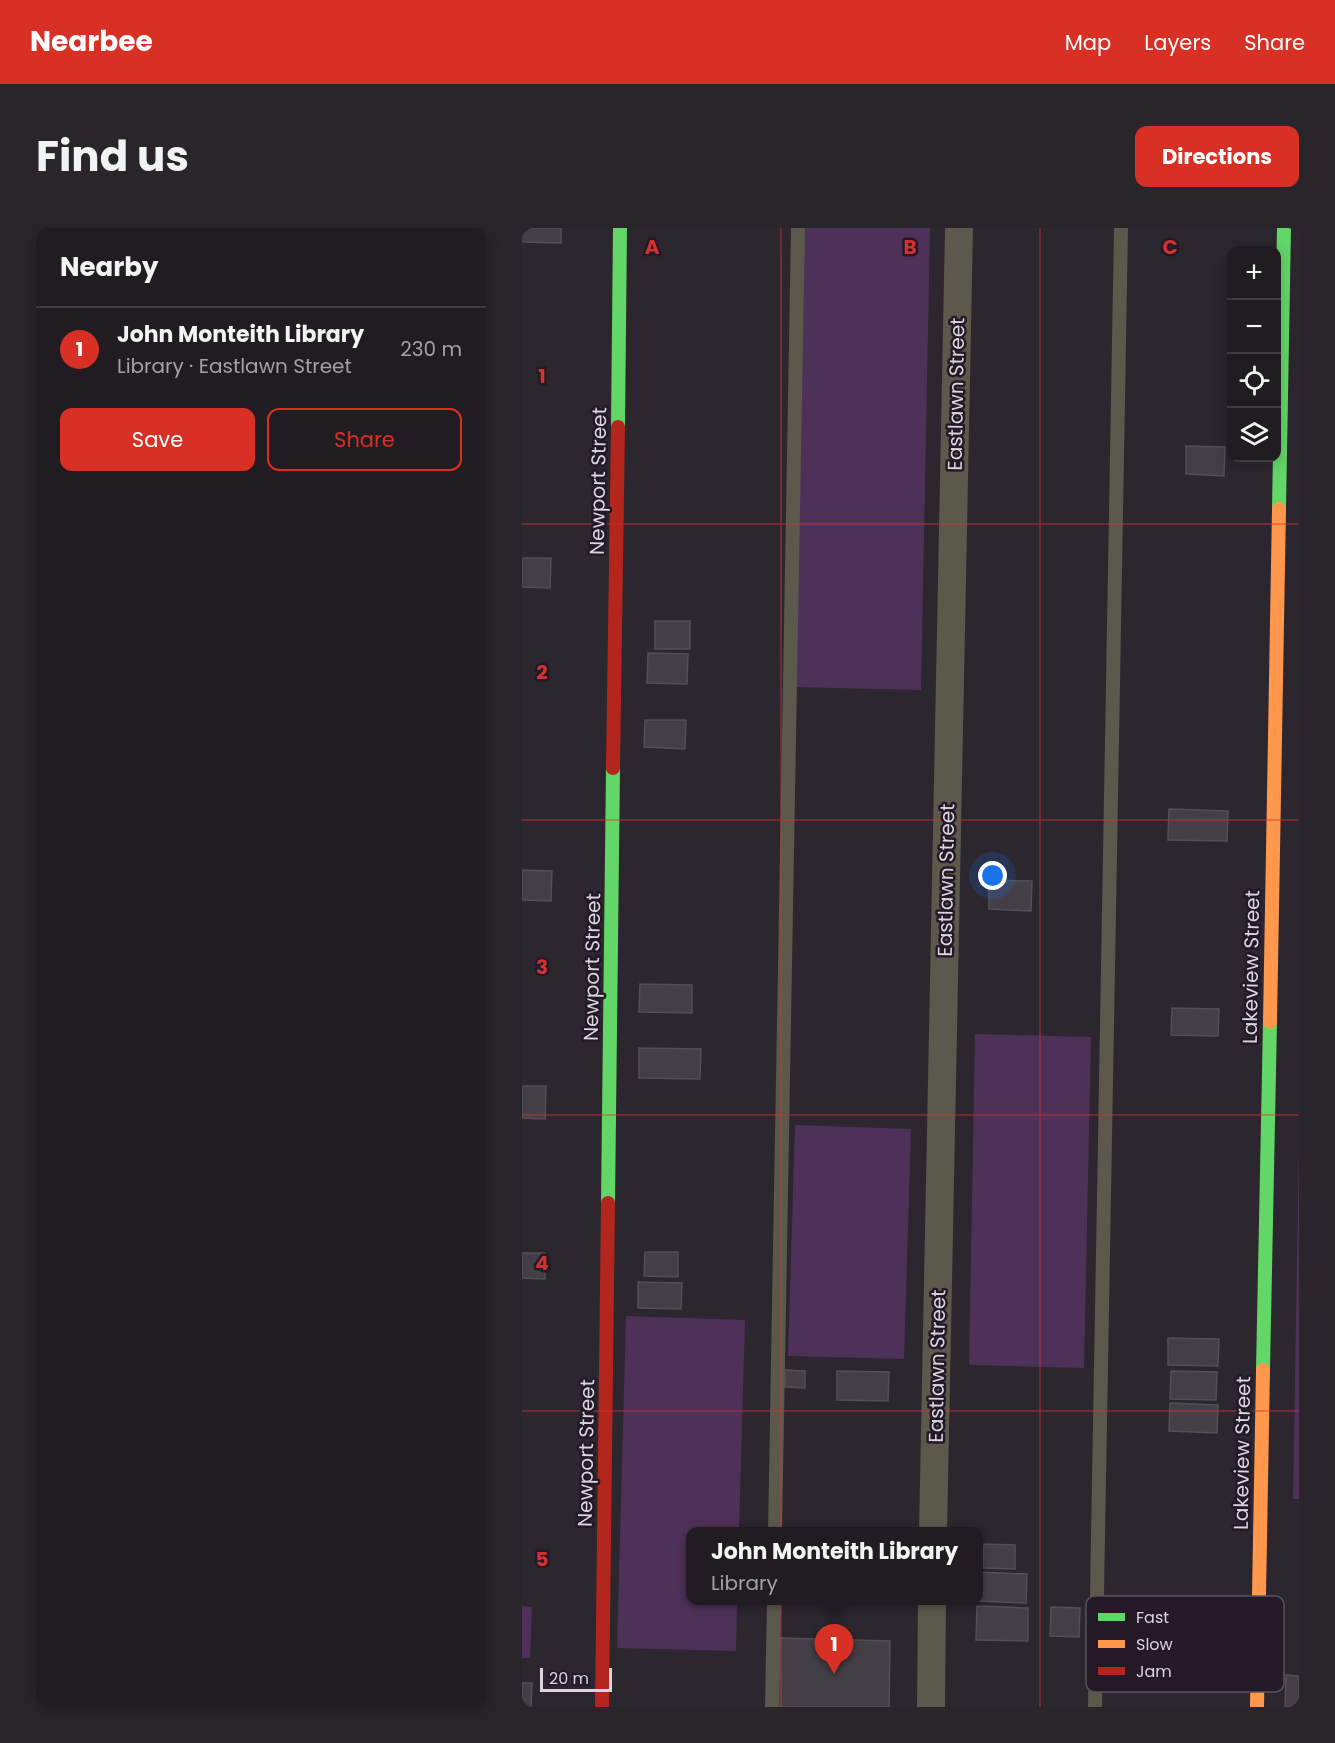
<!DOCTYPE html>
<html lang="en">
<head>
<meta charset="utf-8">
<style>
  body { margin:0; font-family:Poppins,sans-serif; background:#29252a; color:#f1f3f6 }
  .controls { position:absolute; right:18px; top:18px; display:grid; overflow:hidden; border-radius:12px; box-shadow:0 3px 15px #0003 }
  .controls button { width:54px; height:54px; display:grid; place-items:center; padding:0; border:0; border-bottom:2px solid #3e3a40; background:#211c22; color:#f1f3f6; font:30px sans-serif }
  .scale { position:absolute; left:18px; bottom:15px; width:72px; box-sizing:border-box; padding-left:6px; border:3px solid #dcd5df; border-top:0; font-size:16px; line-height:21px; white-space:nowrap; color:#dcd5df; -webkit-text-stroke:4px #231927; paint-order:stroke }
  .you { position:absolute; left:471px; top:648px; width:21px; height:21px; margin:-15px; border:4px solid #fff; border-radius:50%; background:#1a73e8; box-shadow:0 0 0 9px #1a73e833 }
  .badge { display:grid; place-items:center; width:39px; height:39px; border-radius:50%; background:#d93025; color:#fff; font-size:20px; font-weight:700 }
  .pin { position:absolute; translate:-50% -50px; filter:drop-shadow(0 2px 3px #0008) }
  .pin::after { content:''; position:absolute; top:32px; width:21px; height:18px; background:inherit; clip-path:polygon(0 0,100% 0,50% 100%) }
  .popup { position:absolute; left:164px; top:1299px; width:297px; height:78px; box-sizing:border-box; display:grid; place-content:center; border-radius:12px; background:#211c22; filter:drop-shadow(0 2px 4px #0005); font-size:20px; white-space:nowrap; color:#a2a1a5 }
  .popup b { font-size:22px; color:#f1f3f6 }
  .popup::after { content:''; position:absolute; left:50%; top:100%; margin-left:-12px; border:12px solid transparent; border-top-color:#211c22 }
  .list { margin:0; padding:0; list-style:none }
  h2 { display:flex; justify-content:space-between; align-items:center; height:78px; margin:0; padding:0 24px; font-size:26px }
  h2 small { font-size:20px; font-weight:400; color:#a2a1a5 }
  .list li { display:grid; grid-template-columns:39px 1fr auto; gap:18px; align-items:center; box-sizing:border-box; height:84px; padding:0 24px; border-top:2px solid #3e3a40 }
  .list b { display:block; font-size:22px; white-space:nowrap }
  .list p { margin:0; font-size:20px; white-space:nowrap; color:#a2a1a5 }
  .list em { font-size:20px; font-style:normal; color:#a2a1a5 }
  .actions { display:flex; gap:12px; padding:18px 24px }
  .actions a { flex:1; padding:14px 0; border:2px solid #d93025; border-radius:12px; text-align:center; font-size:21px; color:#d93025 }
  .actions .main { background:#d93025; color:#fff }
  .icon { flex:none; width:33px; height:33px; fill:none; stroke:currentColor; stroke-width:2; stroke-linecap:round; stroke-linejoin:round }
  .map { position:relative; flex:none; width:777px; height:1479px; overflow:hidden; border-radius:12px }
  header { display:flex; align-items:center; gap:36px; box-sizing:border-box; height:84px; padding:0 30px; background:#d93025; color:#fff }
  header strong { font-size:28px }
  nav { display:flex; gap:33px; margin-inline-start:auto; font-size:21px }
  .intro { display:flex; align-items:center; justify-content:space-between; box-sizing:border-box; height:144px; padding:0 36px }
  h1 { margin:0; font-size:42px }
  .button { padding:15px 27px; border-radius:12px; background:#d93025; color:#fff; font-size:21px; font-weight:700 }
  main { display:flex; gap:36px; padding:0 36px }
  aside { flex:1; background:#211c22; border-radius:12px; box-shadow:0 3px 15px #0003 }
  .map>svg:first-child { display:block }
  .green { fill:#4e3158 }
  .building { fill:#443f46; stroke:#534f55; stroke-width:1.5 }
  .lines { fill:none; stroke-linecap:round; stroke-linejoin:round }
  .lane { stroke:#5a594b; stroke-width:14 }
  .street { stroke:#5a594b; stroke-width:28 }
  .fast { stroke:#63d668; stroke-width:14 }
  .slow { stroke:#ff974d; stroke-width:14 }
  .jam { stroke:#b3261e; stroke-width:14 }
  .grid { fill:none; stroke:#d63131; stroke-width:1.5; stroke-opacity:0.55 }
  .labels { text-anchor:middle; stroke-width:5; stroke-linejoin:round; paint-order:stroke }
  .street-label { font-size:20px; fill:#dcd5df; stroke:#231927 }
  .key { fill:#231927; stroke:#5a515e; stroke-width:1.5 }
  .key-label { font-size:16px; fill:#dcd5df }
  .grid-label { font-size:20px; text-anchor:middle; font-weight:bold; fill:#d63131; stroke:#231927; stroke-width:5; stroke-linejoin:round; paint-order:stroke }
</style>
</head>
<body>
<header>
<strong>Nearbee</strong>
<nav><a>Map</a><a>Layers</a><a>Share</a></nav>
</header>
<div class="intro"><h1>Find us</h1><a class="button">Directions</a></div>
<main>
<aside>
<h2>Nearby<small></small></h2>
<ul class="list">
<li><span class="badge">1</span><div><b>John Monteith Library</b><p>Library · Eastlawn Street</p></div><em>230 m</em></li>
</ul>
<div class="actions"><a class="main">Save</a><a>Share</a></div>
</aside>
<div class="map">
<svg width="777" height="1479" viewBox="0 0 777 1479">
  <rect width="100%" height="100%" fill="#2c262e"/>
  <g class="green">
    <polygon points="278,0 408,0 399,462 270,459"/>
    <polygon points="453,806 569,809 562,1140 447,1137"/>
    <polygon points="273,897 389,901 382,1131 266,1128"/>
    <polygon points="777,916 777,1271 771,1271"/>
    <polygon points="104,1088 223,1092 217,1303 168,1304 168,1372 215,1373 214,1423 95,1420"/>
    <polygon points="0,1378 10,1379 8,1430 0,1430"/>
  </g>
  <g class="building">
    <polygon points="0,0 39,0 39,15 0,14"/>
    <polygon points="664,218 703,219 702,248 664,246"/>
    <polygon points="0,330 29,330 28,360 0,359"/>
    <rect x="133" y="393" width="35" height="28"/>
    <polygon points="126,425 166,426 165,456 125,455"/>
    <polygon points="123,492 164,492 163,521 122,519"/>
    <polygon points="647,581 706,583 705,613 646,612"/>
    <polygon points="0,642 30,643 29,673 0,672"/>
    <polygon points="467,652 510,653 509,683 467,681"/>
    <polygon points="118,756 170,757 170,785 117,784"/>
    <polygon points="650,780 697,781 696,808 649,807"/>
    <polygon points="117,820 179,821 178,851 117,850"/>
    <polygon points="0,858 24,858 23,891 0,890"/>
    <polygon points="123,1024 156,1024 156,1049 122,1048"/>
    <polygon points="0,1025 23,1025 23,1051 0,1050"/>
    <polygon points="116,1054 160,1055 159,1081 116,1080"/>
    <polygon points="646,1110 697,1111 696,1138 646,1137"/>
    <polygon points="263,1142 283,1143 283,1160 263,1159"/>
    <polygon points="315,1143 367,1144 366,1173 315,1172"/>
    <polygon points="649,1143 695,1144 694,1172 648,1171"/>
    <polygon points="648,1175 696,1177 695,1205 647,1203"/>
    <polygon points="462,1316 493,1317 493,1341 461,1340"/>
    <polygon points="456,1344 505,1346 504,1375 455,1373"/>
    <polygon points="455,1378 506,1380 506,1413 454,1412"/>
    <polygon points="529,1379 558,1380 557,1409 528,1408"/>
    <polygon points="258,1410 368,1413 367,1479 256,1479"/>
    <polygon points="764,1447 777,1448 777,1479 763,1479"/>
    <polygon points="0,1455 10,1455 9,1479 0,1479"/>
  </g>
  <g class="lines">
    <g class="lane">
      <polyline points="253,1304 276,0"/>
      <polyline points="250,1479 252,1372"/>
      <polyline points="573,1479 599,0"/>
    </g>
    <g class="street">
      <polyline points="411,1304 437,0"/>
      <polyline points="409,1479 410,1372"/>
    </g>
    <g class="fast">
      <polyline points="96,199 98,0"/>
      <polyline points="757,281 762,0"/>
      <polyline points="86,975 91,540"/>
      <polyline points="741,1142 748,794"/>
    </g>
    <g class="slow">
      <polyline points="748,794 757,281"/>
      <polyline points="735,1479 741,1142"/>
    </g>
    <g class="jam">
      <polyline points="91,540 96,199"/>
      <polyline points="80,1479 86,975"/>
    </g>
  </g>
  <path class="grid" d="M259,0v1479M518,0v1479M0,296h777M0,592h777M0,887h777M0,1183h777"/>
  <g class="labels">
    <g class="street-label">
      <text transform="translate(434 166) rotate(-89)" y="7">Eastlawn Street</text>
      <text transform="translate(76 253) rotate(-89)" y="7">Newport Street</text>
      <text transform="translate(424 652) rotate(-89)" y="7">Eastlawn Street</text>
      <text transform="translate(70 739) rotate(-89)" y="7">Newport Street</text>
      <text transform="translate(729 739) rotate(-89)" y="7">Lakeview Street</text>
      <text transform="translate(415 1138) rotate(-89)" y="7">Eastlawn Street</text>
      <text transform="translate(64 1225) rotate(-89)" y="7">Newport Street</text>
      <text transform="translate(720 1225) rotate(-89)" y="7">Lakeview Street</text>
    </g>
  </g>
  <rect x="564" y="1368" width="198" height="96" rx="9" class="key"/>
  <rect x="576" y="1385" width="27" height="8" fill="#63d668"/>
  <rect x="576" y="1412" width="27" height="8" fill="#ff974d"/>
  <rect x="576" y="1439" width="27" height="8" fill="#b3261e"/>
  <g class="key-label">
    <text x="614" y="1395">Fast</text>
    <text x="614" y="1422">Slow</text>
    <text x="614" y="1449">Jam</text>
  </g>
  <g class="grid-label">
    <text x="130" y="26">A</text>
    <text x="388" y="26">B</text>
    <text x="648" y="26">C</text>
    <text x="20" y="155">1</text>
    <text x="20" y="451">2</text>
    <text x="20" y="746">3</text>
    <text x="20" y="1042">4</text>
    <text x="20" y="1338">5</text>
  </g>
</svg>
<div class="controls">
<button>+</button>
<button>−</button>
<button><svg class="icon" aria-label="locate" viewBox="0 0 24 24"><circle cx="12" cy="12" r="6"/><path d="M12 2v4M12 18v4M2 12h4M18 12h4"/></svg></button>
<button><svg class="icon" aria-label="layers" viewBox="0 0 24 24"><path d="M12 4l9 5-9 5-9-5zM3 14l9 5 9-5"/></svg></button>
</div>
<div class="scale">20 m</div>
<div class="you"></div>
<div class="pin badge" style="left:312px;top:1446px">1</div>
<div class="popup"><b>John Monteith Library</b>Library</div>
</div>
</main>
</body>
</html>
